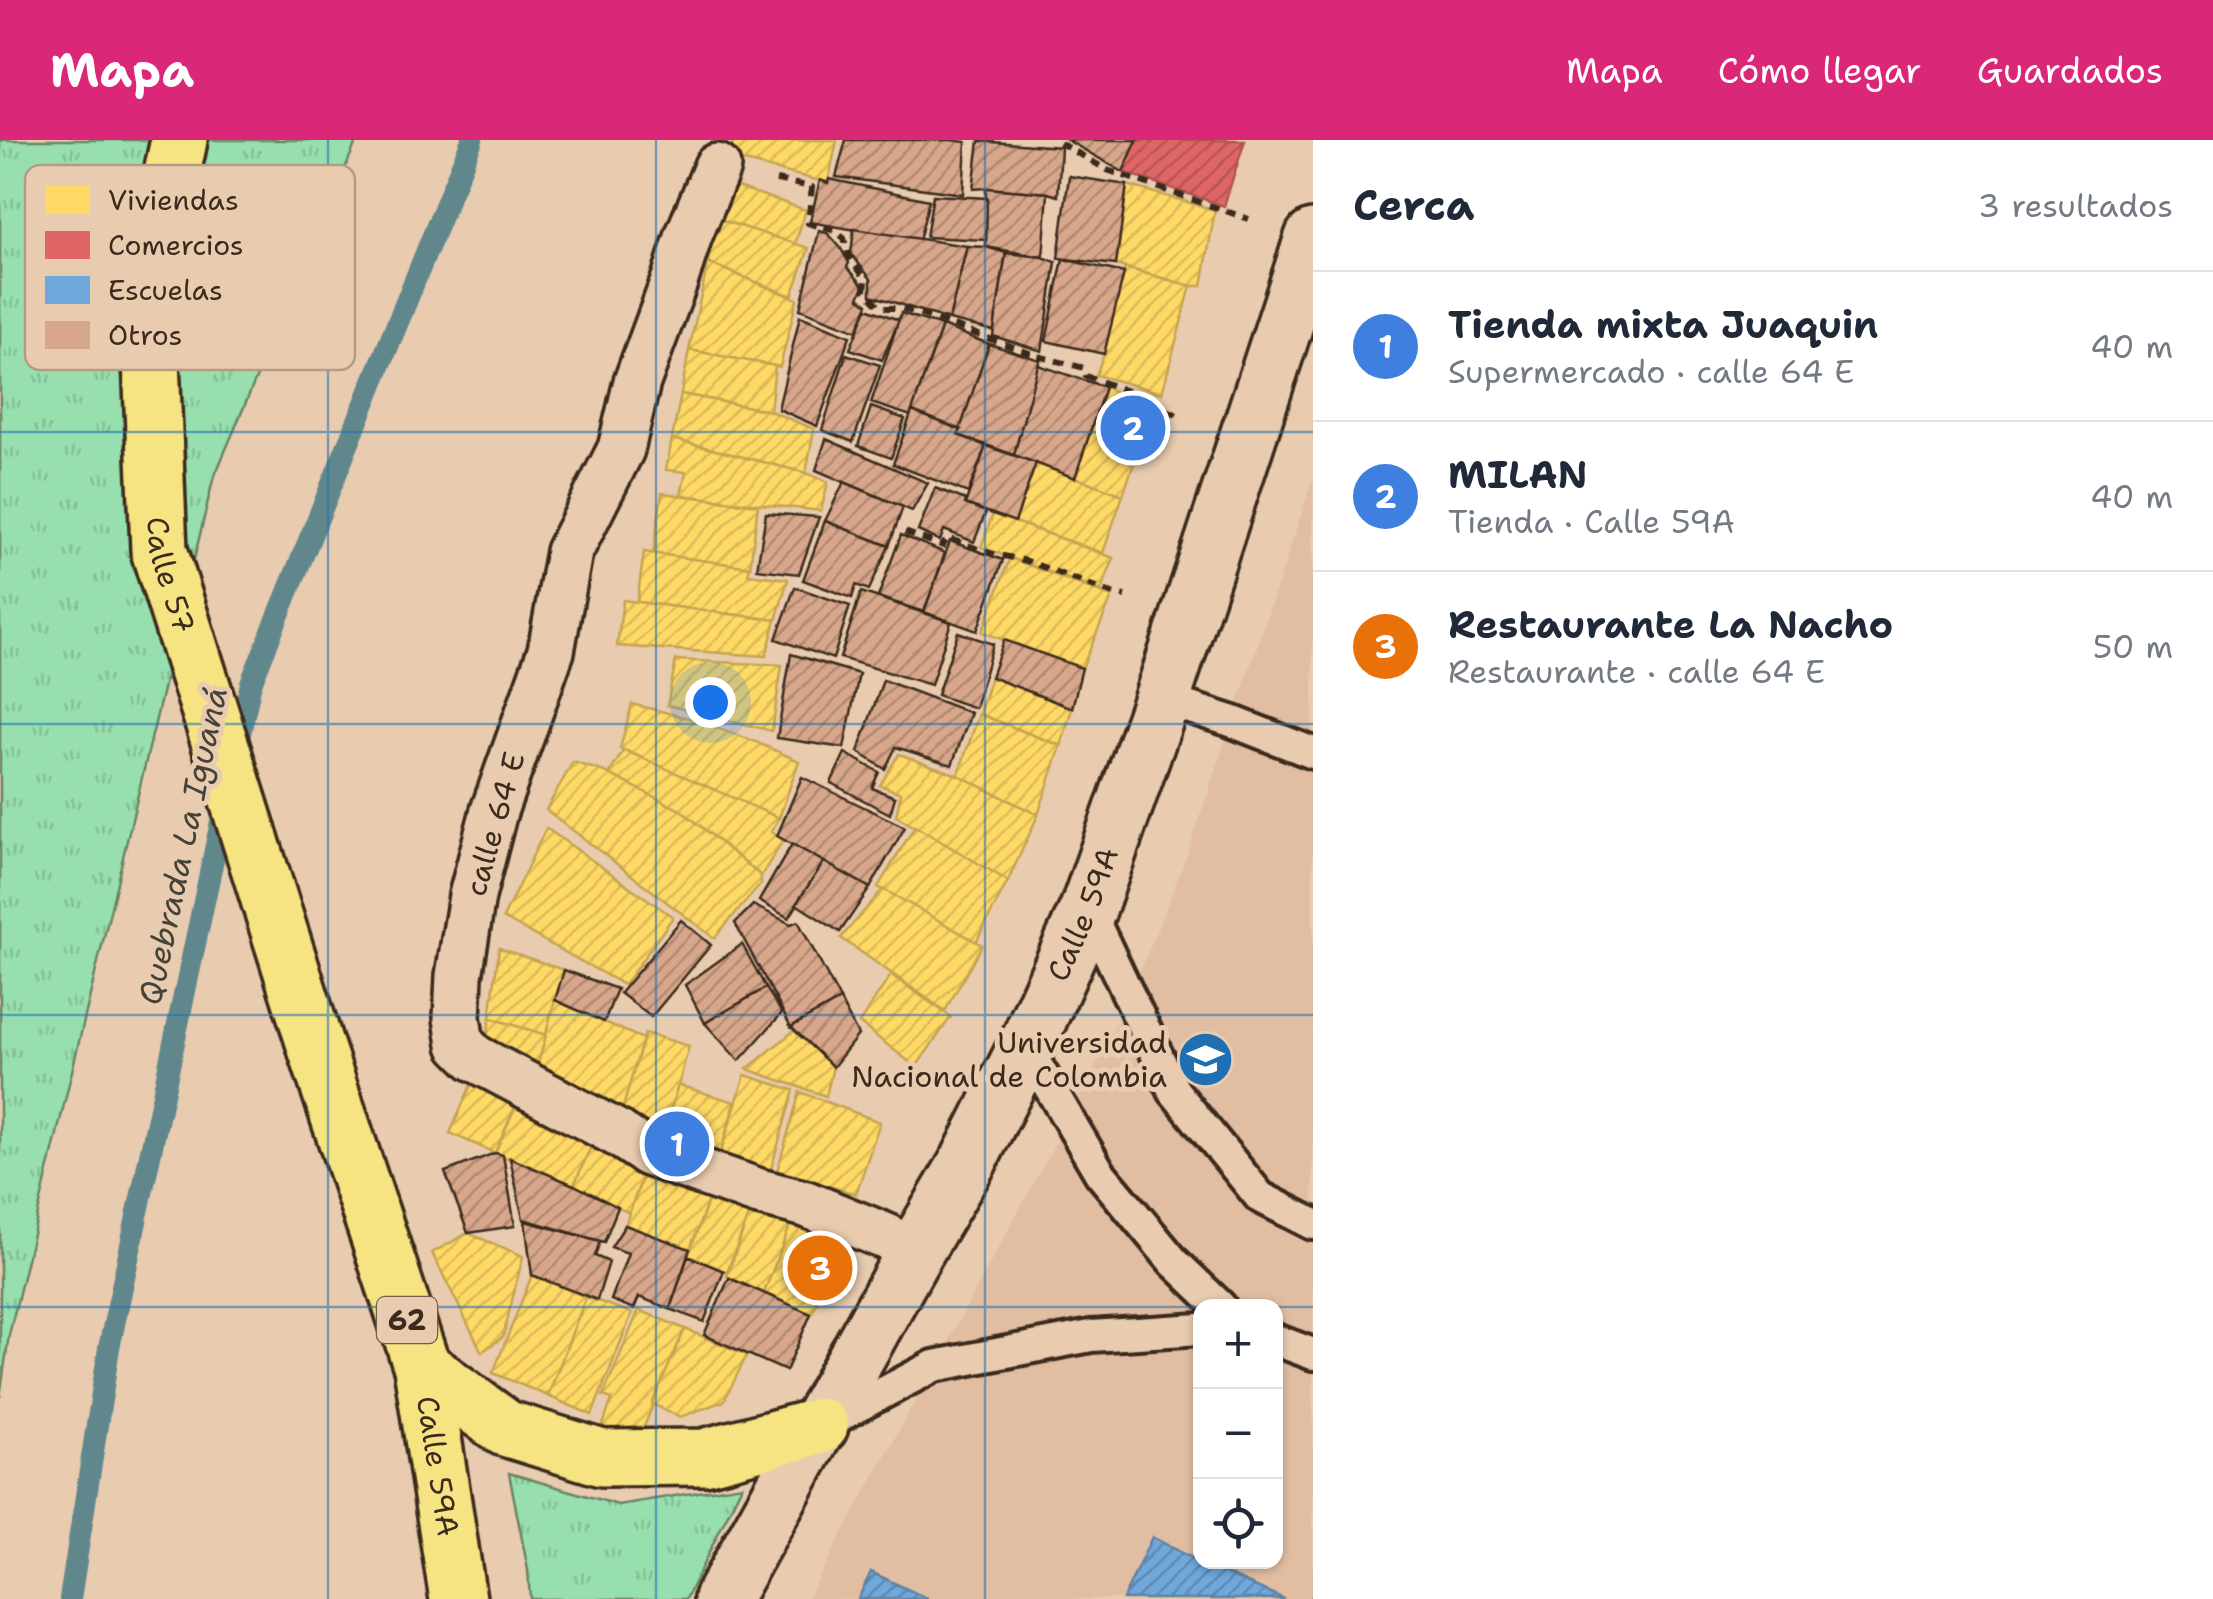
<!DOCTYPE html>
<html lang="es">
<head>
<meta charset="utf-8">
<style>
  body { margin:0; font-family:"Shantell Sans",sans-serif; background:#f6f6f7; color:#1f2937 }
  .controls { position:absolute; right:30px; bottom:30px; display:grid; overflow:hidden; border-radius:20px; box-shadow:0 2px 8px #0004 }
  .controls button { width:90px; height:90px; display:grid; place-items:center; padding:0; border:0; border-bottom:2px solid #e0e1e3; background:#fff; color:#1f2937; font:50px sans-serif }
  .you { position:absolute; left:710px; top:562px; width:35px; height:35px; margin:-25px; border:8px solid #fff; border-radius:50%; background:#1a73e8; box-shadow:0 0 0 15px #1a73e833 }
  .badge { display:grid; place-items:center; width:65px; height:65px; border-radius:50%; background:#db2777; color:#fff; font-size:32px; font-weight:700 }
  .pin { position:absolute; translate:-50% -50%; border:5px solid #fff; box-shadow:0 2px 10px #0006 }
  .list { margin:0; padding:0; list-style:none }
  h2 { display:flex; justify-content:space-between; align-items:center; height:130px; margin:0; padding:0 40px; font-size:42px }
  h2 small { font-size:32px; font-weight:400; color:#747a83 }
  .list li { display:grid; grid-template-columns:65px 1fr auto; gap:30px; align-items:center; box-sizing:border-box; height:150px; padding:0 40px; border-top:2px solid #e0e1e3 }
  .list b { display:block; font-size:38px; white-space:nowrap }
  .list p { margin:0; font-size:32px; white-space:nowrap; color:#747a83 }
  .list em { font-size:32px; font-style:normal; color:#747a83 }
  .icon { flex:none; width:55px; height:55px; fill:none; stroke:currentColor; stroke-width:2; stroke-linecap:round; stroke-linejoin:round }
  .map { position:relative; flex:none; width:1313px; height:1459px; overflow:hidden }
  header { display:flex; align-items:center; gap:60px; box-sizing:border-box; height:140px; padding:0 50px; background:#db2777; color:#fff }
  header strong { font-size:48px }
  nav { display:flex; gap:55px; margin-inline-start:auto; font-size:35px }
  main { display:flex }
  aside { flex:1; background:#fff }
  .map>svg:first-child { display:block }
  .built { fill:#e1bea2; fill-rule:evenodd }
  .park { fill:url(#park-tufts); stroke:#698466; stroke-width:2.5 }
  .homes { fill:url(#homes-hatch); stroke:#c4a450; stroke-width:2.5 }
  .shops { fill:url(#shops-hatch); stroke:#ae5450; stroke-width:2.5 }
  .schools { fill:url(#schools-hatch); stroke:#5f82a3; stroke-width:2.5 }
  .lines { fill:none; stroke-linecap:round; stroke-linejoin:round }
  .stream { stroke:#60888c; stroke-width:22 }
  .building { fill:url(#building-hatch); stroke:#3b2a1e; stroke-width:2.5 }
  .service-casing { stroke:#3b2a1e; stroke-width:38 }
  .pedestrian-casing { stroke:#3b2a1e; stroke-width:52 }
  .minor-casing { stroke:#3b2a1e; stroke-width:62 }
  .trunk-casing { stroke:#3b2a1e; stroke-width:62 }
  .path { stroke:#3b2a1e; stroke-width:6; stroke-dasharray:10 8; stroke-linecap:butt }
  .service { stroke:#e9ccb0; stroke-width:30 }
  .pedestrian { stroke:#e9ccb0; stroke-width:45 }
  .minor { stroke:#e9ccb0; stroke-width:55 }
  .trunk { stroke:#f6e381; stroke-width:55 }
  .grid { fill:none; stroke:#1f6fb2; stroke-width:2.5; stroke-opacity:0.55 }
  .labels { text-anchor:middle; stroke-width:10; stroke-linejoin:round; paint-order:stroke }
  .shield { fill:#e9ccb0; stroke:#6f5b4a; stroke-width:2.5 }
  .shield-label { font-size:28px; font-weight:bold; fill:#3b2a1e }
  .street-label { font-size:30px; fill:#3b2a1e; stroke:#e9ccb0 }
  .poi-label { font-size:30px; fill:#3b2a1e; stroke:#e9ccb0; text-anchor:end }
  .water-label { font-size:32px; font-style:italic; fill:#444239; stroke:#e9ccb0 }
  .key { fill:#e9ccb0; stroke:#b59b84; stroke-width:2.5 }
  .key-label { font-size:28px; fill:#3b2a1e }
</style>
</head>
<body>
<header>
<strong>Mapa</strong>
<nav><a>Mapa</a><a>Cómo llegar</a><a>Guardados</a></nav>
</header>
<main>
<div class="map">
<svg width="1313" height="1459" viewBox="0 0 1313 1459">
  <defs>
    <pattern id="park-tufts" width="24" height="20" patternUnits="userSpaceOnUse" patternTransform="scale(2.5)"><rect width="24" height="20" fill="#97dfae"/><path d="M3 7l-1-3M5 7V3M7 7l1-3M15 17l-1-3M17 17v-4M19 17l1-3" fill="none" stroke="#83c095"/></pattern>
    <pattern id="homes-hatch" width="6" height="6" patternUnits="userSpaceOnUse" patternTransform="scale(2.5)"><rect width="6" height="6" fill="#ffd966"/><path d="M-1 1l2-2M0 6l6-6M5 7l2-2" fill="none" stroke="#dbba58"/></pattern>
    <pattern id="shops-hatch" width="6" height="6" patternUnits="userSpaceOnUse" patternTransform="scale(2.5)"><rect width="6" height="6" fill="#e06666"/><path d="M-1 1l2-2M0 6l6-6M5 7l2-2" fill="none" stroke="#b75453"/></pattern>
    <pattern id="schools-hatch" width="6" height="6" patternUnits="userSpaceOnUse" patternTransform="scale(2.5)"><rect width="6" height="6" fill="#6fa8dc"/><path d="M-1 1l2-2M0 6l6-6M5 7l2-2" fill="none" stroke="#5c89b2"/></pattern>
    <pattern id="building-hatch" width="6" height="6" patternUnits="userSpaceOnUse" patternTransform="scale(2.5)"><rect width="6" height="6" fill="#d8a78b"/><path d="M-1 1l2-2M0 6l6-6M5 7l2-2" fill="none" stroke="#b08871"/></pattern>
  </defs>
  <rect width="100%" height="100%" fill="#e9ccb0"/>
  <filter id="ink" filterUnits="userSpaceOnUse"><feTurbulence type="fractalNoise" baseFrequency=".01" numOctaves="2"/><feDisplacementMap in="SourceGraphic" scale="20" xChannelSelector="R" yChannelSelector="G"/><feConvolveMatrix kernelMatrix="1 2 1 2 8 2 1 2 1" color-interpolation-filters="sRGB"/></filter>
  <g filter="url(#ink)">
    <path class="built" d="M1313,339v1120h-506l261,-479 61,-121 58,-144zM1200,1166h76v256h-76z"/>
    <g class="park">
      <polygon points="0,0 357,0 213,340 9,1195 0,1257"/>
      <polygon points="509,1333 618,1365 742,1345 686,1459 530,1459 528,1430"/>
    </g>
    <g class="homes">
      <polygon points="734,0 837,0 828,43 729,18"/>
      <polygon points="726,43 806,70 795,104 715,78"/>
      <polygon points="1127,45 1215,70 1202,146 1191,146 1116,125"/>
      <polygon points="715,78 809,108 792,156 708,123"/>
      <polygon points="708,123 797,159 780,227 689,210"/>
      <polygon points="1125,128 1191,146 1162,253 1096,235 1104,214"/>
      <polygon points="689,210 775,226 770,271 681,254"/>
      <polygon points="1105,247 1152,271 1123,355 1075,338"/>
      <polygon points="681,254 770,271 814,289 806,333 672,299"/>
      <polygon points="672,299 806,333 828,342 821,371 681,355 686,332 666,330"/>
      <polygon points="1036,323 1123,355 1103,413 1015,382"/>
      <polygon points="662,353 758,365 750,427 653,414"/>
      <polygon points="993,374 1114,418 1101,451 981,407"/>
      <polygon points="644,412 750,427 748,434 788,439 776,480 637,462"/>
      <polygon points="1010,418 1112,457 1082,528 982,492"/>
      <polygon points="623,460 637,462 776,480 766,516 617,506"/>
      <polygon points="676,520 782,525 772,591 667,565"/>
      <polygon points="991,537 1072,568 1061,606 979,574"/>
      <polygon points="632,564 696,580 751,600 799,621 779,678 620,609"/>
      <polygon points="979,574 1061,606 1038,675 958,635"/>
      <polygon points="624,610 779,678 771,692 784,699 761,736 682,671 609,634"/>
      <polygon points="899,614 958,635 1038,675 1008,741 896,676 901,653 880,645"/>
      <polygon points="573,622 605,632 682,671 761,736 761,744 714,798 546,670"/>
      <polygon points="915,686 1008,741 976,802 878,747"/>
      <polygon points="546,688 673,777 624,845 503,778"/>
      <polygon points="883,749 982,805 945,871 841,798"/>
      <polygon points="499,808 564,830 546,895 490,878"/>
      <polygon points="891,835 951,877 916,927 859,883"/>
      <polygon points="555,860 643,899 622,971 537,927"/>
      <polygon points="490,878 546,895 537,927 485,910"/>
      <polygon points="795,890 833,927 826,956 747,929"/>
      <polygon points="645,893 689,906 665,994 619,981"/>
      <polygon points="745,935 794,950 768,1039 716,1027"/>
      <polygon points="475,936 520,956 495,1013 450,993"/>
      <polygon points="678,945 735,962 716,1027 659,1009"/>
      <polygon points="800,952 880,982 856,1054 777,1031"/>
      <polygon points="520,956 594,1000 574,1045 495,1013"/>
      <polygon points="594,1000 648,1022 629,1073 574,1045"/>
      <polygon points="648,1022 713,1048 690,1109 625,1085"/>
      <polygon points="713,1048 753,1063 727,1132 688,1116"/>
      <polygon points="753,1063 792,1081 764,1153 727,1136"/>
      <polygon points="792,1081 846,1105 811,1174 764,1153"/>
      <polygon points="468,1093 523,1116 503,1197 482,1212 432,1113"/>
      <polygon points="532,1135 586,1157 548,1256 493,1233"/>
      <polygon points="586,1157 632,1173 592,1275 548,1256"/>
      <polygon points="639,1170 685,1189 640,1296 602,1288 612,1259 603,1256"/>
      <polygon points="685,1189 747,1215 724,1261 680,1277 652,1264"/>
    </g>
    <polygon class="shops" points="1137,0 1245,0 1224,66 1123,32"/>
    <g class="schools">
      <polygon points="1152,1397 1200,1422 1284,1459 1123,1459"/>
      <polygon points="871,1432 928,1459 858,1459"/>
    </g>
    <g class="lines">
      <g class="stream">
        <polyline points="236,612 251,543 472,0"/>
        <polyline points="70,1459 109,1208 225,663"/>
      </g>
    </g>
    <g class="building">
      <polygon points="846,0 951,0 966,2 963,54 836,37"/>
      <polygon points="1067,0 1137,0 1123,32"/>
      <polygon points="979,1 1061,7 1058,56 1048,53 986,48 973,49"/>
      <polygon points="1069,36 1127,45 1116,125 1058,118"/>
      <polygon points="829,39 929,60 919,101 810,82 820,40 828,43"/>
      <polygon points="986,48 1048,53 1043,117 986,107"/>
      <polygon points="933,55 987,58 986,100 926,97"/>
      <polygon points="854,89 967,106 949,180 871,155 871,139 851,114"/>
      <polygon points="819,91 827,93 840,107 849,123 847,127 864,146 859,157 868,164 857,191 800,169"/>
      <polygon points="967,106 986,107 1006,113 994,191 949,180"/>
      <polygon points="1006,113 1043,117 1056,122 1042,211 993,196"/>
      <polygon points="1063,119 1124,133 1104,214 1046,201"/>
      <polygon points="867,168 899,180 882,220 850,209"/>
      <polygon points="901,173 942,186 911,276 871,263"/>
      <polygon points="800,176 850,196 817,286 778,269"/>
      <polygon points="942,186 989,204 961,290 912,271"/>
      <polygon points="989,204 1040,220 1014,315 958,295"/>
      <polygon points="846,214 880,225 853,302 822,290"/>
      <polygon points="1038,225 1105,247 1075,338 1014,315"/>
      <polygon points="871,267 905,279 891,318 858,306"/>
      <polygon points="912,271 961,290 958,295 986,306 968,353 893,324"/>
      <polygon points="826,299 928,343 912,371 816,330"/>
      <polygon points="986,306 1036,323 1015,382 965,364"/>
      <polygon points="844,342 903,367 889,406 825,381"/>
      <polygon points="935,348 966,360 965,364 986,372 974,402 944,390 940,401 918,391"/>
      <polygon points="766,373 819,377 799,434 757,429"/>
      <polygon points="825,381 889,406 869,450 856,445 852,458 803,440"/>
      <polygon points="901,395 945,413 924,472 878,457"/>
      <polygon points="950,401 1003,420 977,491 924,472"/>
      <polygon points="795,447 850,466 833,519 776,499"/>
      <polygon points="861,452 951,482 931,545 840,518"/>
      <polygon points="958,492 993,504 975,568 937,555"/>
      <polygon points="1004,500 1082,528 1072,568 991,537"/>
      <polygon points="791,514 859,534 844,608 777,598"/>
      <polygon points="883,540 971,573 952,625 896,607 885,629 858,612"/>
      <polygon points="845,613 879,632 872,648 895,657 890,674 831,643"/>
      <polygon points="802,637 905,687 870,748 777,696"/>
      <polygon points="792,704 824,722 789,778 759,761"/>
      <polygon points="824,722 870,748 840,792 796,764"/>
      <polygon points="753,765 791,784 798,781 840,860 791,887 735,783"/>
      <polygon points="681,780 711,805 651,877 620,853"/>
      <polygon points="742,804 766,848 705,883 685,845"/>
      <polygon points="564,830 617,849 604,882 555,860"/>
      <polygon points="766,848 782,873 739,921 705,883"/>
      <polygon points="840,860 858,895 833,927 791,887"/>
      <polygon points="495,1013 503,1015 515,1086 468,1093 445,1032"/>
      <polygon points="510,1018 574,1045 618,1067 604,1102 523,1079"/>
      <polygon points="525,1081 600,1101 595,1116 609,1122 597,1160 532,1135"/>
      <polygon points="625,1085 690,1109 670,1169 639,1157 634,1169 611,1160 628,1113 611,1107"/>
      <polygon points="688,1116 724,1131 704,1182 670,1169"/>
      <polygon points="729,1138 811,1174 786,1231 704,1195"/>
    </g>
    <g class="lines">
      <defs>
        <g id="service">
          <polyline points="1162,559 1231,581 1313,613"/>
          <polyline points="1088,769 1174,951 1260,1057 1313,1084"/>
          <polyline points="1026,907 1100,1033 1174,1122 1220,1166"/>
          <polyline points="1276,1200 1313,1214"/>
          <polyline points="826,1283 934,1226 1091,1196 1200,1189"/>
        </g>
        <polyline id="pedestrian" points="717,27 689,95 675,139 637,242 621,309 569,412 551,511 494,671 472,756 459,836 457,878 461,904 475,918 619,994 648,1013 759,1052 806,1064 887,1097"/>
        <g id="minor">
          <path id="s1" d="M722,1459l194,-349 53,-90 57,-113 62,-138 74,-210 151,-461"/>
        </g>
        <g id="trunk">
          <path id="s2" d="M179,0l-31,149 11,261 158,501 105,316 36,232"/>
          <polyline points="422,1227 505,1288 602,1318 704,1317 820,1286"/>
        </g>
      </defs>
      <use href="#service" class="service-casing"/>
      <use href="#pedestrian" class="pedestrian-casing"/>
      <use href="#minor" class="minor-casing"/>
      <use href="#trunk" class="trunk-casing"/>
      <g class="path">
        <polyline points="1060,3 1107,30 1249,79"/>
        <polyline points="776,40 812,47 808,83 835,91 844,98 848,115 866,140 865,150 882,168 898,168 914,172 1038,216 1084,228 1086,236 1138,255 1183,278"/>
        <polyline points="905,392 943,406 947,398 990,413 1027,421 1111,453 1125,456"/>
        <polyline points="1312,1459 1313,1457"/>
      </g>
      <use href="#service" class="service"/>
      <use href="#pedestrian" class="pedestrian"/>
      <use href="#minor" class="minor"/>
      <use href="#trunk" class="trunk"/>
    </g>
  </g>
  <path class="grid" d="M328,0v1459M656,0v1459M985,0v1459M0,292h1313M0,584h1313M0,875h1313M0,1167h1200M1276,1167h37"/>
  <defs>
    <symbol id="university-disc" viewBox="-11 -11 22 22"><circle r="9.5" fill="#1f6fb2" stroke="#e9ccb0"/><path d="M0-5L7-2L0 1L-7-2ZM-4 1L0 2.5L4 1V4Q0 6-4 4Z" fill="#fff"/></symbol>
  </defs>
  <g fill-rule="evenodd">
    <use href="#university-disc" x="1174" y="888" width="63" height="63"/>
  </g>
  <g class="labels">
    <rect class="shield" x="377" y="1157" width="60" height="46" rx="8"/>
    <g class="shield-label">
      <text x="407" y="1190">62</text>
    </g>
    <g class="street-label">
      <text dy="10" stroke="none"><textPath href="#s2" startOffset="440">Calle 57</textPath></text>
      <text transform="translate(495 684) rotate(-74)" y="10">calle 64 E</text>
      <text dy="10" stroke="none"><textPath href="#s1" startOffset="775">Calle 59A</textPath></text>
      <text dy="10" stroke="none"><textPath href="#s2" startOffset="1372">Calle 59A</textPath></text>
    </g>
    <g class="poi-label">
      <text x="1167" y="913">Universidad<tspan x="1167" dy="34">Nacional de Colombia</tspan></text>
    </g>
    <g class="water-label">
      <text transform="translate(183 706) rotate(-78)" y="11">Quebrada La Iguaná</text>
    </g>
  </g>
  <rect x="25" y="25" width="330" height="205" rx="15" class="key"/>
  <rect x="45" y="46" width="45" height="28" fill="#ffd966"/>
  <rect x="45" y="91" width="45" height="28" fill="#e06666"/>
  <rect x="45" y="136" width="45" height="28" fill="#6fa8dc"/>
  <rect x="45" y="181" width="45" height="28" fill="#d8a78b"/>
  <g class="key-label">
    <text x="108" y="70">Viviendas</text>
    <text x="108" y="115">Comercios</text>
    <text x="108" y="160">Escuelas</text>
    <text x="108" y="205">Otros</text>
  </g>
</svg>
<div class="controls">
<button>+</button>
<button>−</button>
<button><svg class="icon" aria-label="locate" viewBox="0 0 24 24"><circle cx="12" cy="12" r="6"/><path d="M12 2v4M12 18v4M2 12h4M18 12h4"/></svg></button>
</div>
<div class="you"></div>
<div class="pin badge" style="left:677px;top:1004px;background:#3f7fe0">1</div>
<div class="pin badge" style="left:1133px;top:288px;background:#3f7fe0">2</div>
<div class="pin badge" style="left:820px;top:1128px;background:#e8710a">3</div>
</div>
<aside>
<h2>Cerca<small>3 resultados</small></h2>
<ul class="list">
<li><span class="badge" style="background:#3f7fe0">1</span><div><b>Tienda mixta Juaquin</b><p>Supermercado · calle 64 E</p></div><em>40 m</em></li>
<li><span class="badge" style="background:#3f7fe0">2</span><div><b>MILAN</b><p>Tienda · Calle 59A</p></div><em>40 m</em></li>
<li><span class="badge" style="background:#e8710a">3</span><div><b>Restaurante La Nacho</b><p>Restaurante · calle 64 E</p></div><em>50 m</em></li>
</ul>
</aside>
</main>
</body>
</html>
